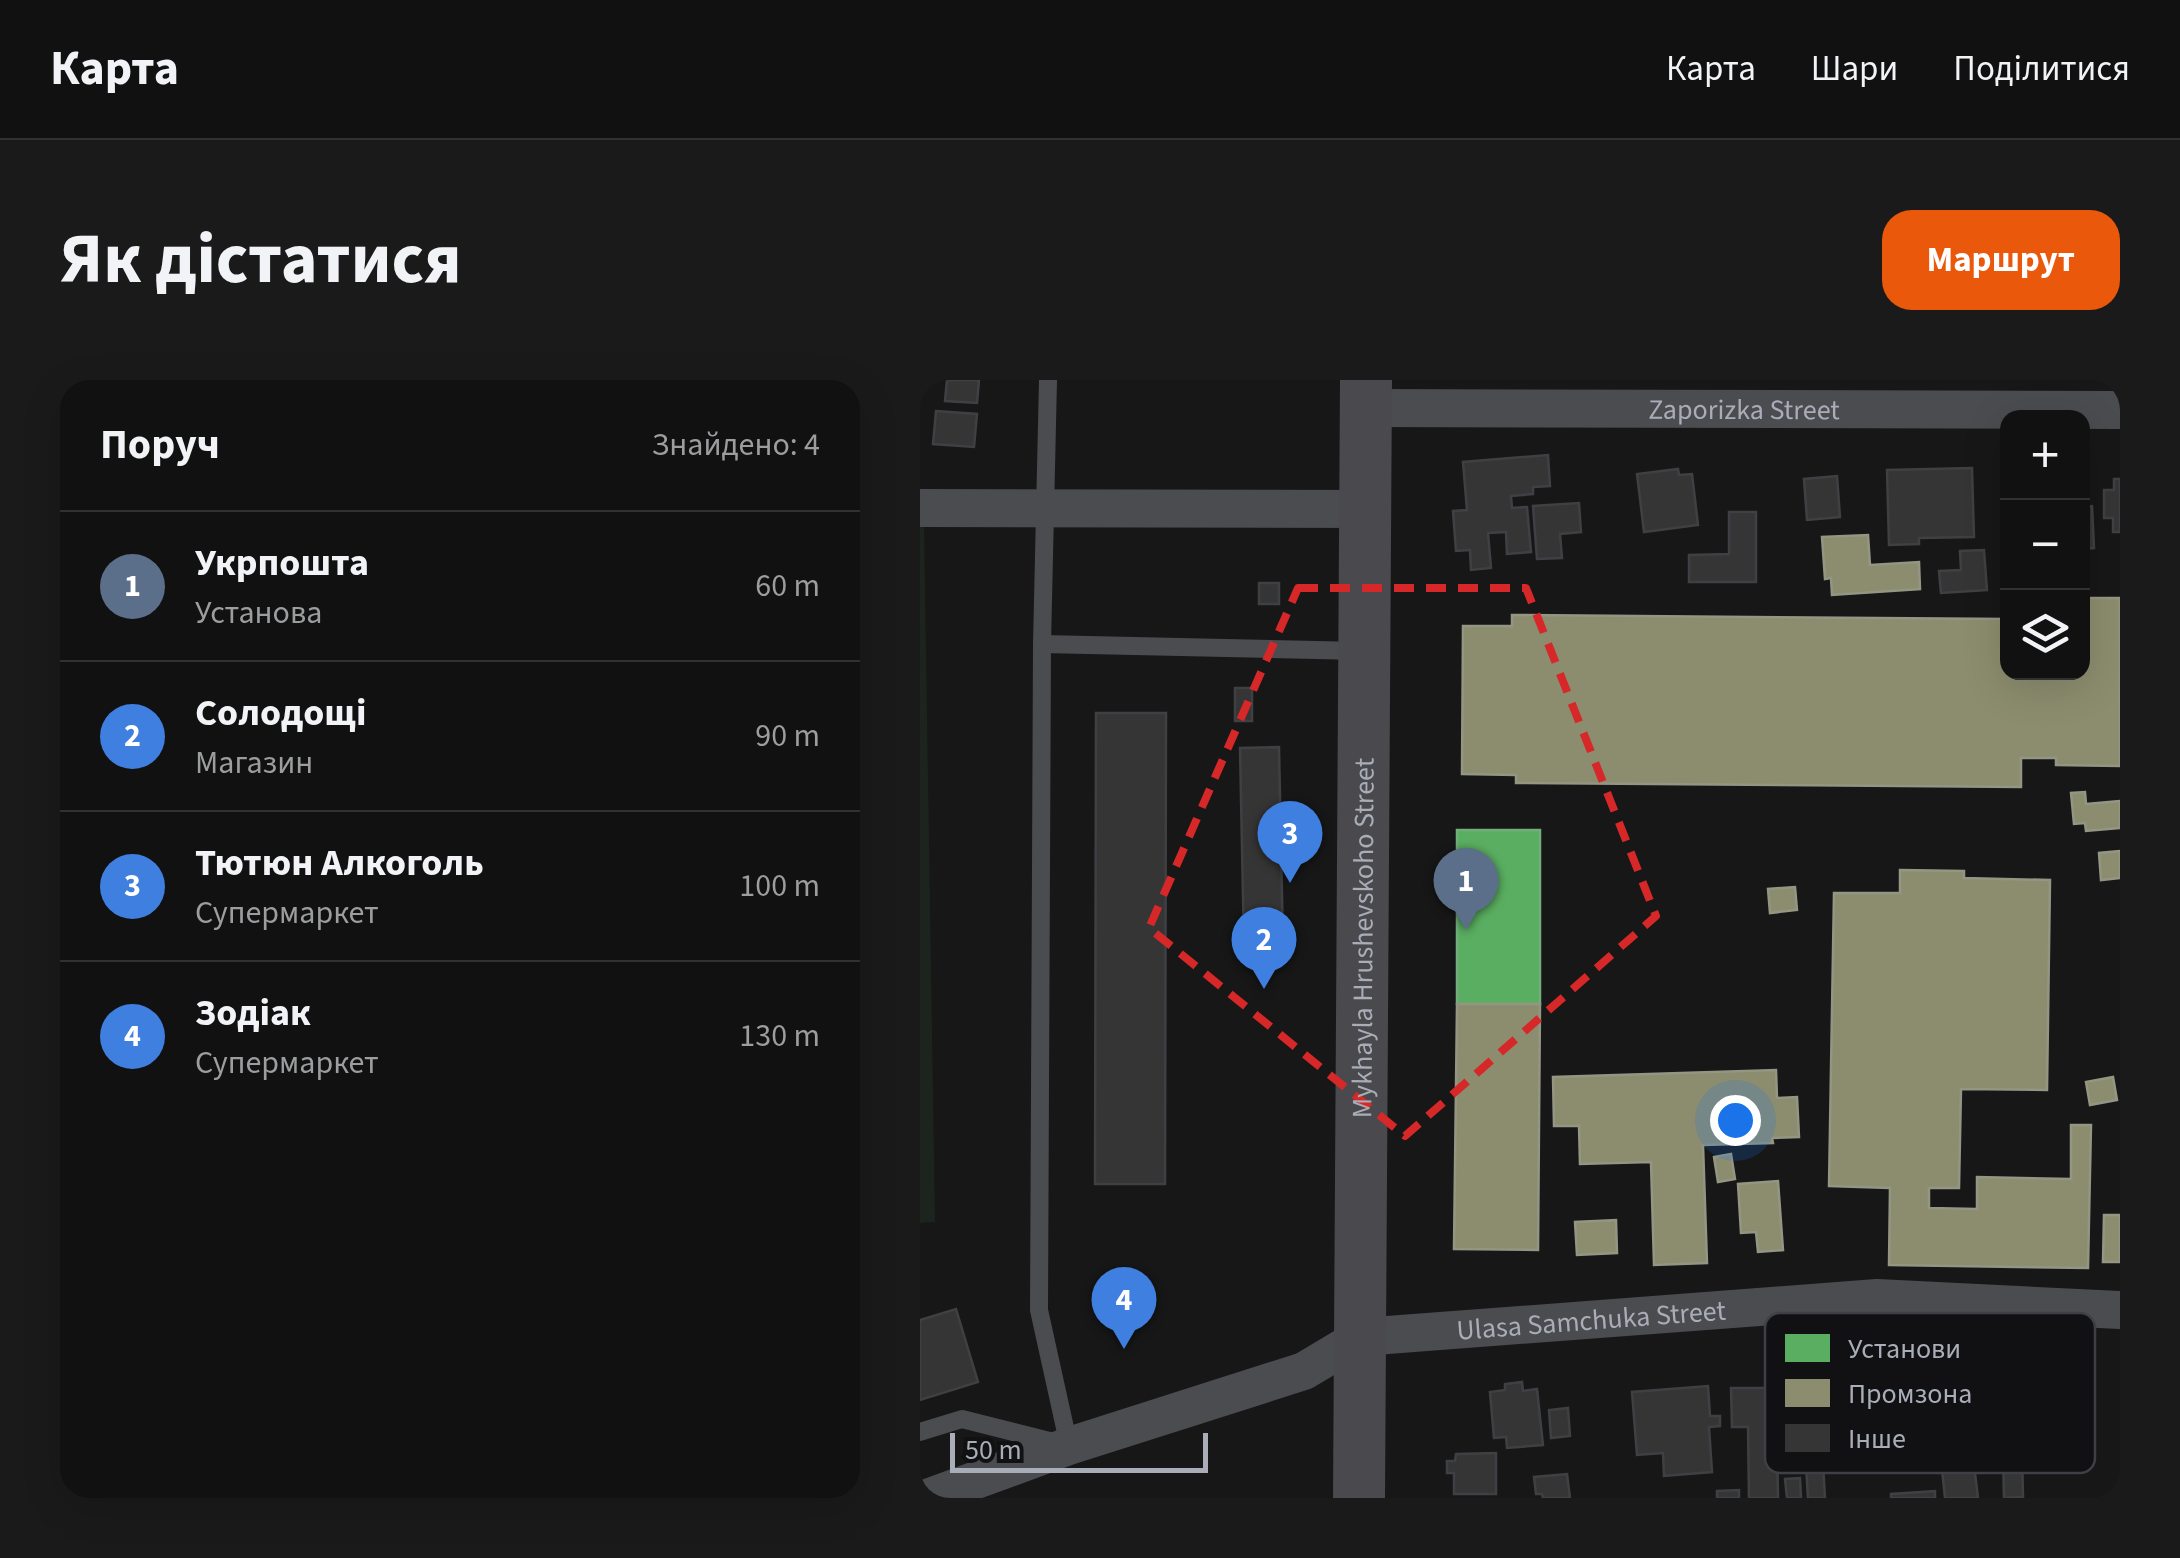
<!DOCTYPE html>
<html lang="uk">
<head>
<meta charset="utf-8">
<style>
  body { margin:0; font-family:"Source Sans 3",sans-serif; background:#1a1a1a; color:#f1f3f6 }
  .controls { position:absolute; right:30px; top:30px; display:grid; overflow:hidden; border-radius:20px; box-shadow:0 10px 40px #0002 }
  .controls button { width:90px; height:90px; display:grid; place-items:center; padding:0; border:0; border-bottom:2px solid #303131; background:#111; color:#f1f3f6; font:50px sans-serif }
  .scale { position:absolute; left:30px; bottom:25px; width:258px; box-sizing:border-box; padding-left:10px; border:5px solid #a8adb8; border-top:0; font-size:28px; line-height:35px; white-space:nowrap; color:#a8adb8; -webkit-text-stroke:8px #111113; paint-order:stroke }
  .you { position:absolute; left:815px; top:740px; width:35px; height:35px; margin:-25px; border:8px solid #fff; border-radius:50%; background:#1a73e8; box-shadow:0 0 0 15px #1a73e833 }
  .badge { display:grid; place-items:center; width:65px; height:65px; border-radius:50%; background:#ea580c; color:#fff; font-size:32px; font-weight:700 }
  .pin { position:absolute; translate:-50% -82px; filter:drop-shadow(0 2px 5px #0008) }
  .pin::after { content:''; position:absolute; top:52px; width:35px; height:30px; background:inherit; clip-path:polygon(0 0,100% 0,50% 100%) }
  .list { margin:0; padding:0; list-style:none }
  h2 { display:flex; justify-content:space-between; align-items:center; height:130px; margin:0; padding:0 40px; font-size:42px }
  h2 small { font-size:32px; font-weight:400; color:#9c9d9f }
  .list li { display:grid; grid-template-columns:65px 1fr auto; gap:30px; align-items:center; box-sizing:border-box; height:150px; padding:0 40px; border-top:2px solid #303131 }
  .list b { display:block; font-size:38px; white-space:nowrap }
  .list p { margin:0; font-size:32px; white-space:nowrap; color:#9c9d9f }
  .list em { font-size:32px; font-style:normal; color:#9c9d9f }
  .icon { flex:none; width:55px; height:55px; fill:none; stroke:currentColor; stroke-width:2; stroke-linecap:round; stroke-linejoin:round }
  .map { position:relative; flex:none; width:1200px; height:1118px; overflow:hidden; border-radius:30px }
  header { display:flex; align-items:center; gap:60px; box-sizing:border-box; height:140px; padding:0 50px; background:#111; border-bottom:2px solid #303131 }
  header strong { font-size:48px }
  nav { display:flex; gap:55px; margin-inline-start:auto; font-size:35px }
  .intro { display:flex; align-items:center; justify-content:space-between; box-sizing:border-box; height:240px; padding:0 60px }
  h1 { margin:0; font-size:70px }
  .button { padding:25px 45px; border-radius:30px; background:#ea580c; color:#fff; font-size:35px; font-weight:700 }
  main { display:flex; gap:60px; padding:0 60px }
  aside { flex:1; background:#111; border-radius:30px; box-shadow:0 10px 40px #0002 }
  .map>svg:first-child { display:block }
  .green { fill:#1d241e }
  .public { fill:#5aae61; stroke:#71ae7b; stroke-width:2.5 }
  .industry { fill:#8c8c6e; stroke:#949684; stroke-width:2.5 }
  .building { fill:#353536; stroke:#3f4043; stroke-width:2.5 }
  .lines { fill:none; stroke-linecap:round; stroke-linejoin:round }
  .service { stroke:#4b4c50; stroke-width:18 }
  .minor { stroke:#4b4c50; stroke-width:38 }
  .secondary { stroke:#4a4a4e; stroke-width:52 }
  .marked { fill:none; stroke:#d62828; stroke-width:8; stroke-dasharray:20 12; stroke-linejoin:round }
  .labels { text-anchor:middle; stroke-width:10; stroke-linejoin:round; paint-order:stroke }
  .street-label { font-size:28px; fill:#a8adb8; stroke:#111113 }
  .key { fill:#111113; stroke:#3e4045; stroke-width:2.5 }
  .key-label { font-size:28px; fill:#a8adb8 }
</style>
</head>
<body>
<header>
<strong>Карта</strong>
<nav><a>Карта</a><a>Шари</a><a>Поділитися</a></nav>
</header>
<div class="intro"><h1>Як дістатися</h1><a class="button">Маршрут</a></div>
<main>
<aside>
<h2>Поруч<small>Знайдено: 4</small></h2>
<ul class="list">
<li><span class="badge" style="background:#5c6f8a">1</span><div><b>Укрпошта</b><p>Установа</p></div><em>60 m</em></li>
<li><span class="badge" style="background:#3f7fe0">2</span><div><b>Солодощі</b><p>Магазин</p></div><em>90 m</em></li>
<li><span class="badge" style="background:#3f7fe0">3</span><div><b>Тютюн Алкоголь</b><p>Супермаркет</p></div><em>100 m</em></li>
<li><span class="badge" style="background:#3f7fe0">4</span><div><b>Зодіак</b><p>Супермаркет</p></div><em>130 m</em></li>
</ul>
</aside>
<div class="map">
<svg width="1200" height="1118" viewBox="0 0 1200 1118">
  <rect width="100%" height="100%" fill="#171717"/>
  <polygon class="green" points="0,146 4,146 15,842 0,843"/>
  <rect class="public" x="537" y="450" width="83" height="174"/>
  <g class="industry">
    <polygon points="948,155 950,185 999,182 1000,209 912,215 911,198 905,199 902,157"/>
    <polygon points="1162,218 1200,218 1200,386 1136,385 1136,378 1101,378 1101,407 596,403 596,395 542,394 543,246 592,246 592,235 1088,239 1088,292 1162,292"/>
    <polygon points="1165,412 1166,424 1200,421 1200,448 1166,451 1165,443 1154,444 1151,413"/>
    <polygon points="1200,471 1200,498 1181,500 1179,473"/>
    <polygon points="980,490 1044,491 1044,498 1130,500 1127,710 1041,709 1039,808 1009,808 1009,828 1057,829 1057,797 1151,799 1151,745 1171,745 1168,888 969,885 970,808 909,806 914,513 980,513"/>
    <polygon points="875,507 877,530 850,533 848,509"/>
    <polygon points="537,624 620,624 618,870 534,869"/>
    <polygon points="856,690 857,718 877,717 879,757 852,758 853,763 783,765 787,883 734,885 731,782 660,784 659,746 634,746 633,697"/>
    <polygon points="1193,697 1197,720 1170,725 1166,702"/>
    <polygon points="811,774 815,799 798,802 794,777"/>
    <polygon points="858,801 863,870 838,872 836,852 821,853 818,804"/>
    <polygon points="1184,835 1200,835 1200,882 1183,882"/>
    <polygon points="696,840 697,873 657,875 655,842"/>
  </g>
  <g class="building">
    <polygon points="27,0 59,0 57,23 25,21"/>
    <polygon points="16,31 57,34 54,67 13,64"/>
    <polygon points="628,75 630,106 613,107 613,114 591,116 592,128 607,127 611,172 587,174 586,152 568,153 571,188 551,190 550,170 536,171 533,131 547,130 543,82"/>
    <polygon points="1052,88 1054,157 999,158 999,164 969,165 967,90"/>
    <polygon points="758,89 759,95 772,94 778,145 724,152 717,94"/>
    <polygon points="917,96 920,137 887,140 884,99"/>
    <polygon points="1194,99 1200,99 1200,152 1193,152 1193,138 1184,138 1184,110 1194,110"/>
    <polygon points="659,123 661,152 640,154 642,178 617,179 613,126"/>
    <polygon points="1172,126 1174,168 1162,169 1162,127"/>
    <polygon points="809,132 836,132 836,202 769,202 769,175 809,174"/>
    <polygon points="1064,170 1067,210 1021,213 1019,191 1041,190 1040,171"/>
    <rect x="339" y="203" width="20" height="21"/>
    <rect x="315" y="308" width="17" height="33"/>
    <polygon points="176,333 246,333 245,804 175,804"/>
    <polygon points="359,367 363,565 324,566 320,368"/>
    <polygon points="36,929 58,1002 0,1020 0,940"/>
    <polygon points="602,1002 603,1011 617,1009 623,1065 587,1068 586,1057 574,1058 570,1012 585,1010 585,1004"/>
    <polygon points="788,1006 790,1036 800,1036 800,1046 789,1047 792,1092 744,1096 743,1073 717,1075 712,1012"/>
    <polygon points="811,1008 856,1008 858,1118 829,1118 828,1047 812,1047"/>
    <polygon points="648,1028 650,1056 631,1058 629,1030"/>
    <polygon points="576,1073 576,1114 534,1114 534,1093 527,1093 527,1081 535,1081 536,1074"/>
    <polygon points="1102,1073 1103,1117 1084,1118 1083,1074"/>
    <polygon points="903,1084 905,1118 888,1118 886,1085"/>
    <polygon points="1054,1085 1058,1118 1025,1118 1022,1089"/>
    <polygon points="647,1094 650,1118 623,1118 622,1114 616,1114 614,1097"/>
    <polygon points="880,1098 881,1118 867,1118 865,1099"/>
    <polygon points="819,1110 819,1118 797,1118 797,1111"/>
    <polygon points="1015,1111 1015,1118 971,1118 971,1114"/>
  </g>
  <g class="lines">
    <g class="service">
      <polyline points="122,264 442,271"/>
      <polyline points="0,1052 42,1039 149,1066 119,930 122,264 128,0"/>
    </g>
    <g class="minor">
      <path id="s1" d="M446,28l754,2"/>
      <polyline points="0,128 446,129"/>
      <path id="s2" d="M7,1118l142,-52 235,-75 57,-34 516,-39 243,12"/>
    </g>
    <path class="secondary" id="s3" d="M439,1118l7,-1118"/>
  </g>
  <path class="marked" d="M378,208h228l130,328 -251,220 -256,-208z"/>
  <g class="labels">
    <g class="street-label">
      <text dy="10" stroke="none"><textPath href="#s1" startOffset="378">Zaporizka Street</textPath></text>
      <text dy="10" stroke="none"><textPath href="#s3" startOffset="560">Mykhayla Hrushevskoho Street</textPath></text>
      <text dy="10" stroke="none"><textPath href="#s2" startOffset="695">Ulasa Samchuka Street</textPath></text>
    </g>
  </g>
  <rect x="845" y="933" width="330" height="160" rx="15" class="key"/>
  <rect x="865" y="954" width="45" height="28" fill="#5aae61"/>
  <rect x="865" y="999" width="45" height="28" fill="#8c8c6e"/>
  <rect x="865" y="1044" width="45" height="28" fill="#353536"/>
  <g class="key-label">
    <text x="928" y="978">Установи</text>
    <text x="928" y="1023">Промзона</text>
    <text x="928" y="1068">Інше</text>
  </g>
</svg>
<div class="controls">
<button>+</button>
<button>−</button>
<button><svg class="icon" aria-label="layers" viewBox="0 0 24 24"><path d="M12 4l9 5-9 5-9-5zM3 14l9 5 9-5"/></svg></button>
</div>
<div class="scale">50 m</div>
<div class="you"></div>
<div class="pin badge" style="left:546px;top:550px;background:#5c6f8a">1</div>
<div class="pin badge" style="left:344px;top:609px;background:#3f7fe0">2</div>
<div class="pin badge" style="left:370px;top:503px;background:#3f7fe0">3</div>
<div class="pin badge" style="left:204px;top:969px;background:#3f7fe0">4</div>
</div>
</main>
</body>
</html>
